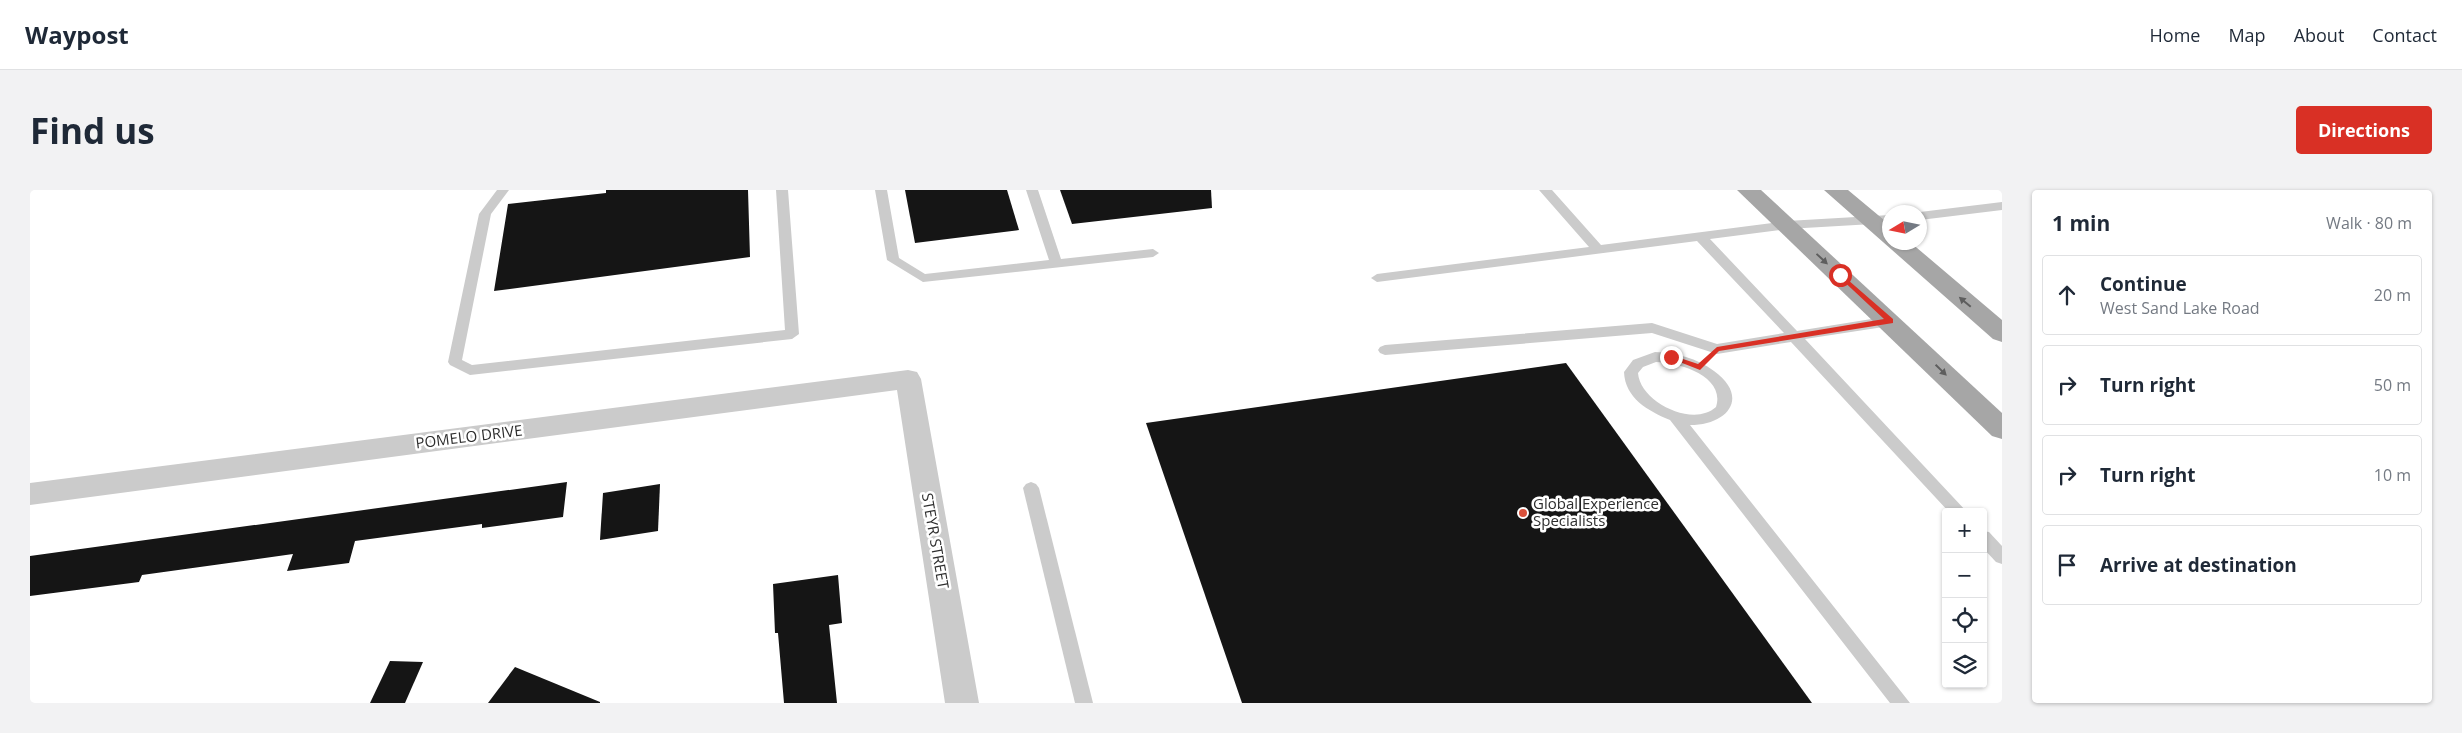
<!DOCTYPE html>
<html lang="en">
<head>
<meta charset="utf-8">
<style>
  body { margin:0; font-family:"Open Sans",sans-serif; background:#f2f2f3; color:#1f2937 }
  .controls { position:absolute; right:15px; bottom:15px; display:grid; overflow:hidden; border-radius:5px; box-shadow:0 1px 4px #0004 }
  .controls button { width:45px; height:45px; display:grid; place-items:center; padding:0; border:0; border-bottom:1px solid #e0e1e3; background:#fff; color:#1f2937; font:25px sans-serif }
  .compass { position:absolute; left:1852px; top:15px; width:45px; height:45px; border-radius:50%; background:#fff; box-shadow:0 1px 4px #0004; rotate:260deg }
  .stop { position:absolute; width:15px; height:15px; margin:-11px; border:4px solid #d93025; border-radius:50%; background:#fff }
  .stop.end { background:#d93025; border-color:#fff; box-shadow:0 1px 5px #0008 }
  .list { margin:0; padding:0; list-style:none }
  h2 { display:flex; justify-content:space-between; align-items:center; height:65px; margin:0; padding:0 20px; font-size:21px }
  h2 small { font-size:16px; font-weight:400; color:#747a83 }
  .list li { display:grid; grid-template-columns:32px 1fr auto; gap:15px; align-items:center; box-sizing:border-box; height:80px; margin:0 10px 10px; padding:0 10px; border:1px solid #e0e1e3; border-radius:5px }
  .list b { display:block; font-size:19px; white-space:nowrap }
  .list p { margin:0; font-size:16px; white-space:nowrap; color:#747a83 }
  .list em { font-size:16px; font-style:normal; color:#747a83 }
  .icon { flex:none; width:28px; height:28px; fill:none; stroke:currentColor; stroke-width:2; stroke-linecap:round; stroke-linejoin:round }
  .map { position:relative; flex:none; width:1972px; height:513px; overflow:hidden; border-radius:5px }
  header { display:flex; align-items:center; gap:30px; box-sizing:border-box; height:70px; padding:0 25px; background:#fff; border-bottom:1px solid #e0e1e3 }
  header strong { font-size:24px }
  nav { display:flex; gap:28px; margin-inline-start:auto; font-size:18px }
  .intro { display:flex; align-items:center; justify-content:space-between; box-sizing:border-box; height:120px; padding:0 30px }
  h1 { margin:0; font-size:35px }
  .button { padding:12px 22px; border-radius:5px; background:#d93025; color:#fff; font-size:18px; font-weight:700 }
  main { display:flex; gap:30px; padding:0 30px }
  aside { flex:1; background:#fff; border-radius:5px; box-shadow:0 1px 4px #0004 }
  .map>svg:first-child { display:block }
  .building { fill:#151515 }
  .lines { fill:none; stroke-linecap:round; stroke-linejoin:round }
  .service { fill:#cbcbcb; fill-rule:evenodd }
  .minor { fill:#cbcbcb; fill-rule:evenodd }
  .primary { fill:#a6a6a6; fill-rule:evenodd }
  .oneway { fill:#5e5e5e }
  .route { fill:#d93025 }
  .poi-dot { fill:#d9513b; stroke:#fff; stroke-width:2 }
  .labels { text-anchor:middle; stroke-width:5; stroke-linejoin:round; paint-order:stroke }
  .street-label { font-size:15px; fill:#2e2e2e; stroke:#fff }
  .poi-label { font-size:15px; fill:#2e2e2e; stroke:#fff; text-anchor:start }
</style>
</head>
<body>
<header>
<strong>Waypost</strong>
<nav><a>Home</a><a>Map</a><a>About</a><a>Contact</a></nav>
</header>
<div class="intro"><h1>Find us</h1><a class="button">Directions</a></div>
<main>
<div class="map">
<svg width="1972" height="513" viewBox="0 0 1972 513">
  <rect width="100%" height="100%" fill="#fff"/>
  <g class="building">
    <polygon points="576,0 718,0 720,67 464,101 478,14 576,3"/>
    <polygon points="875,0 977,0 989,40 885,53"/>
    <polygon points="1030,0 1181,0 1182,18 1042,34"/>
    <polygon points="1536,173 1782,513 1212,513 1116,233"/>
    <polygon points="537,292 533,327 452,338 452,334 325,351 319,373 257,381 263,364 112,385 109,392 0,406 0,366"/>
    <polygon points="630,294 628,341 570,350 573,303"/>
    <polygon points="808,385 812,433 799,435 807,513 754,513 748,443 745,443 743,394"/>
    <polygon points="360,471 393,472 375,513 340,513"/>
    <polygon points="485,477 570,512 570,513 458,513"/>
  </g>
  <g class="lines">
    <g class="service">
      <polygon points="467,0 479,0 461,24 432,170 442,175 755,140 746,0 758,0 769,144 762,149 440,185 420,175 418,172 449,24"/>
      <polygon points="845,0 857,0 869,68 895,84 1019,70 996,0 1008,0 1031,69 1123,59 1129,63 1123,67 893,92 857,70"/>
      <polygon points="1509,0 1522,0 1571,55 1757,31 1860,25 1860,33 1757,39 1680,49 1767,141 1860,126 1865,128 1867,131 1860,136 1775,149 1937,322 1919,322 1761,152 1687,164 1622,143 1355,165 1350,163 1348,160 1350,157 1355,155 1622,133 1687,154 1754,143 1667,51 1347,92 1341,88 1347,84 1559,57"/>
      <polygon points="1972,12 1972,20 1890,30 1890,22"/>
      <path d="M1625,162c21,1 42,6 59,19 36,26 14,54 -24,54l220,278h-20l-220,-283c-22,-9 -45,-22 -46,-48l9,-12zM1626,172c22,0 70,14 60,45 -23,21 -76,-5 -78,-34l5,-6z"/>
      <polygon points="1001,292 1006,294 1009,298 1063,513 1045,513 993,298 996,294"/>
      <polygon points="1953,341 1959,342 1972,356 1972,374 1966,372 1953,358"/>
    </g>
    <polygon class="minor" points="878,180 887,182 891,189 949,513 915,513 867,200 0,315 0,293"/>
    <g class="primary">
      <polygon points="1707,0 1731,0 1972,223 1972,249 1962,246"/>
      <polygon points="1794,0 1818,0 1860,35 1860,52 1880,52 1972,130 1972,152 1963,149"/>
    </g>
  </g>
  <defs><path id="oneway-solid" d="M-6-.8H1V-3.2L6.5 0L1 3.2V.8H-6Z" transform="scale(1.25)"/></defs>
  <g class="oneway">
    <use href="#oneway-solid" transform="translate(1792 69) rotate(43)"/>
    <use href="#oneway-solid" transform="translate(1935 112) rotate(-140)"/>
    <use href="#oneway-solid" transform="translate(1911 180) rotate(44)"/>
  </g>
  <polygon class="route" points="1810,83 1863,129 1863,133 1689,161 1670,180 1637,167 1641,165 1668,174 1687,157 1854,129 1808,86"/>
  <circle class="poi-dot" cx="1493" cy="323" r="5"/>
  <g class="labels">
    <g class="street-label">
      <text transform="translate(439 247) rotate(-7)" y="5">POMELO DRIVE</text>
      <text transform="translate(905 351) rotate(80)" y="5">STEYR STREET</text>
    </g>
    <g class="poi-label">
      <text x="1503" y="319">Global Experience<tspan x="1503" dy="17">Specialists</tspan></text>
    </g>
  </g>
</svg>
<div class="controls">
<button>+</button>
<button>−</button>
<button><svg class="icon" aria-label="locate" viewBox="0 0 24 24"><circle cx="12" cy="12" r="6"/><path d="M12 2v4M12 18v4M2 12h4M18 12h4"/></svg></button>
<button><svg class="icon" aria-label="layers" viewBox="0 0 24 24"><path d="M12 4l9 5-9 5-9-5zM3 14l9 5 9-5"/></svg></button>
</div>
<svg class="compass" viewBox="-18 -18 36 36"><path d="M0-13l5 13h-10z" fill="#e53935"/><path d="M0 13l5-13h-10z" fill="#747a83"/></svg>
<div class="stop" style="left:1810px;top:85px"></div>
<div class="stop end" style="left:1641px;top:167px"></div>
</div>
<aside>
<h2>1 min<small>Walk · 80 m</small></h2>
<ul class="list">
<li><svg class="icon" aria-label="ahead" viewBox="0 0 24 24"><path d="M12 20V5M6 11l6-6 6 6"/></svg><div><b>Continue</b><p>West Sand Lake Road</p></div><em>20 m</em></li>
<li><svg class="icon" aria-label="right" viewBox="0 0 24 24"><path d="M7 20v-9h11M14 6l5 5-5 5"/></svg><div><b>Turn right</b></div><em>50 m</em></li>
<li><svg class="icon" aria-label="right" viewBox="0 0 24 24"><path d="M7 20v-9h11M14 6l5 5-5 5"/></svg><div><b>Turn right</b></div><em>10 m</em></li>
<li><svg class="icon" aria-label="arrive" viewBox="0 0 24 24"><path d="M6 21V4h12l-3 4 3 4H6"/></svg><div><b>Arrive at destination</b></div></li>
</ul>
</aside>
</main>
</body>
</html>
